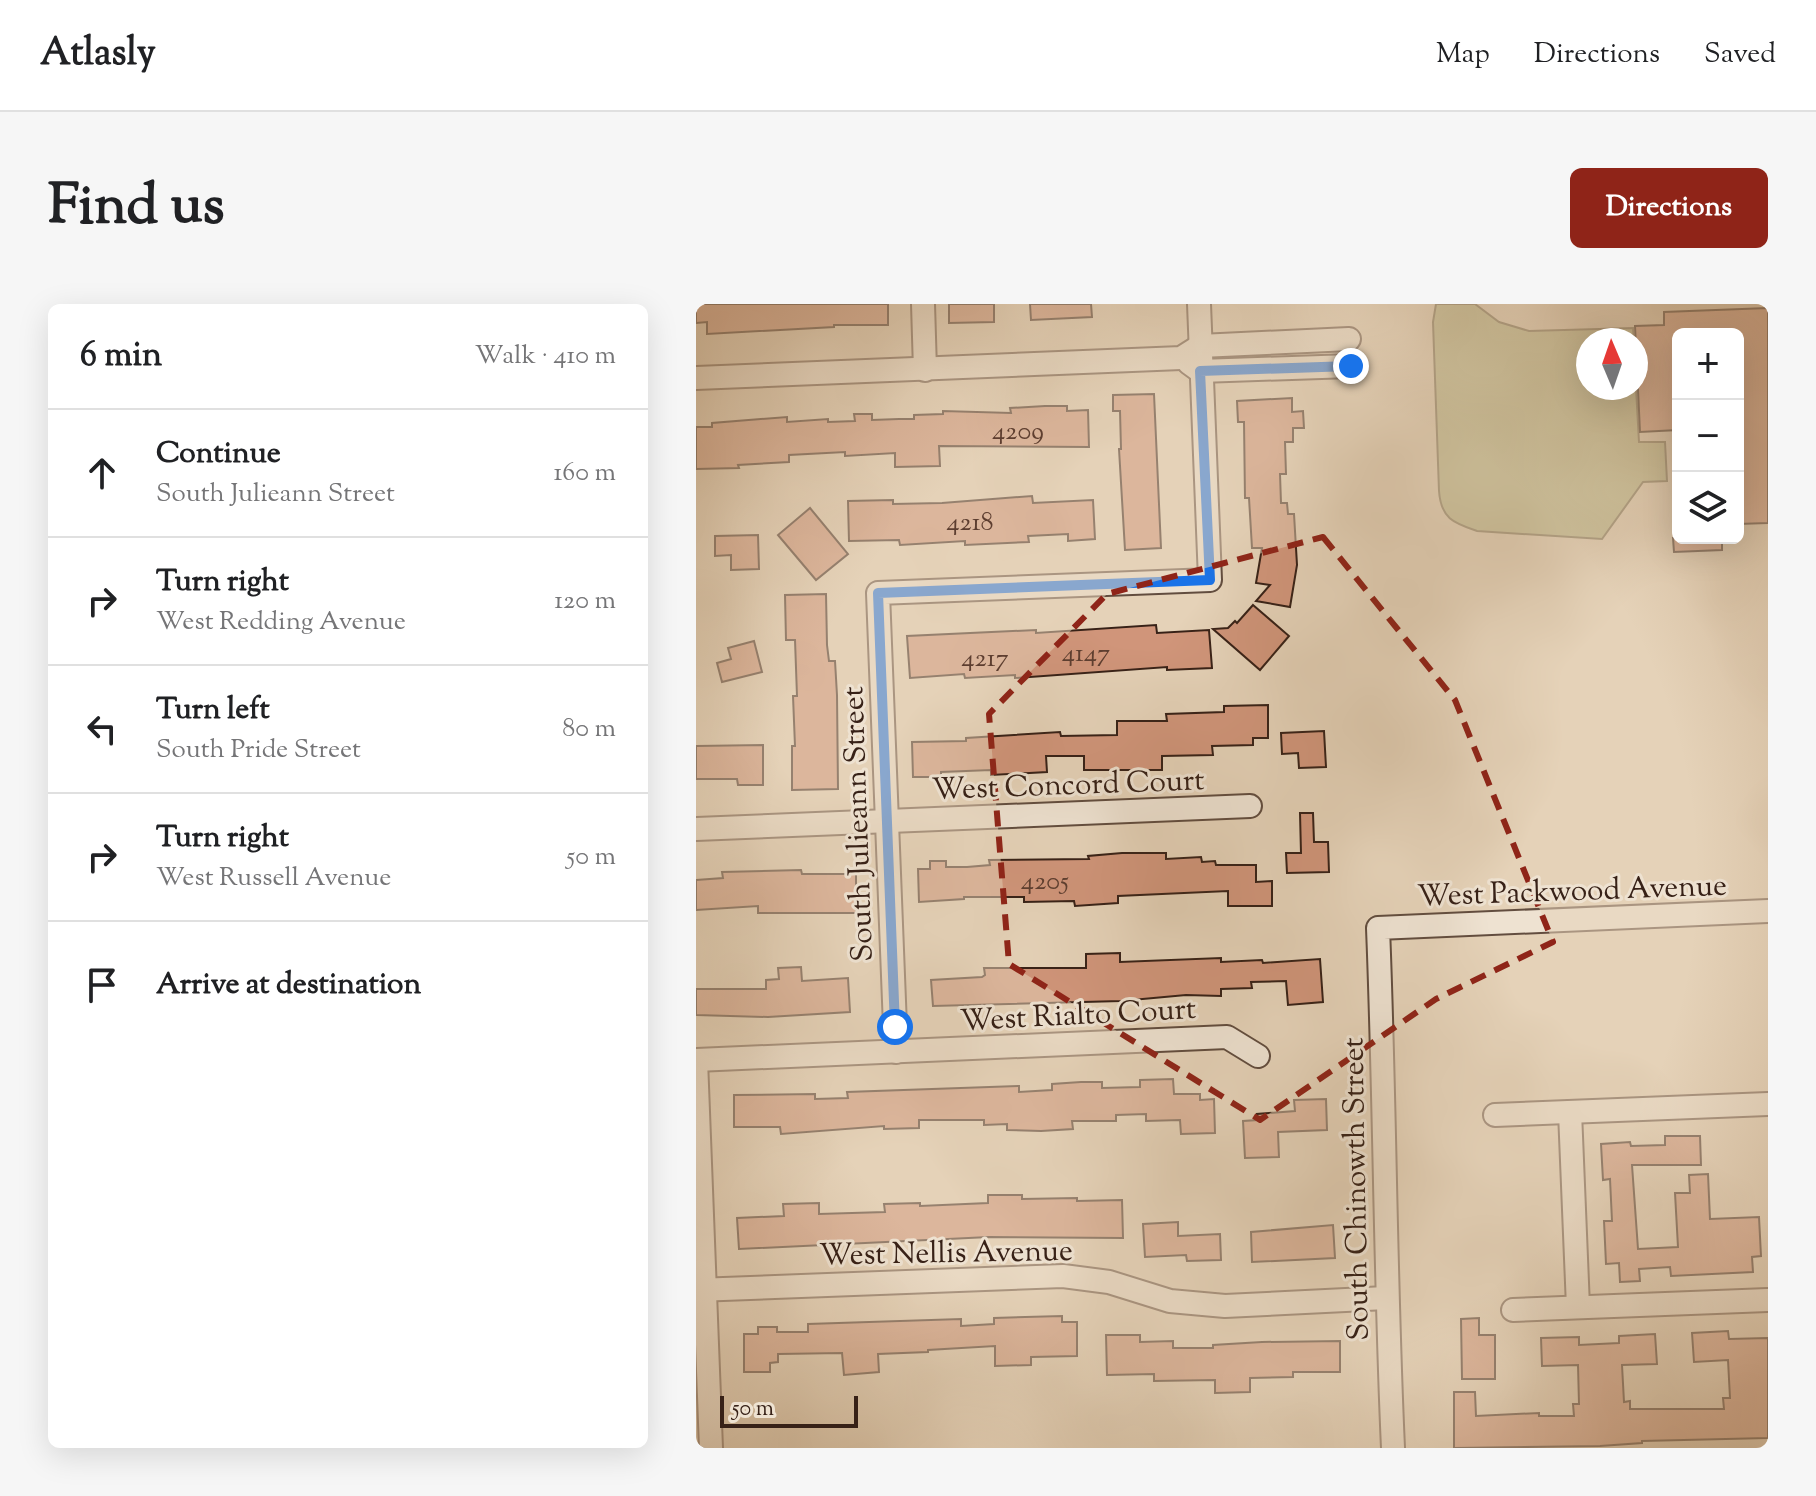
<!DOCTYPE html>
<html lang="en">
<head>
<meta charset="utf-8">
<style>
  body { margin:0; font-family:"Sorts Mill Goudy",serif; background:#f6f6f6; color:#202124 }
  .controls { position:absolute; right:24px; top:24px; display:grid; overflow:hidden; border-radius:12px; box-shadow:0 8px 32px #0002 }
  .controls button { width:72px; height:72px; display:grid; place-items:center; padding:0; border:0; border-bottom:2px solid #e0e0e0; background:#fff; color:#202124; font:40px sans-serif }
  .compass { position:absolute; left:880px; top:24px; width:72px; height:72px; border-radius:50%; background:#fff; box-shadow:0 8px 32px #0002; rotate:358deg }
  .scale { position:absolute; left:24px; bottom:20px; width:138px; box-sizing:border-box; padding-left:8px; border:4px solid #372117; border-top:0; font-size:22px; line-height:28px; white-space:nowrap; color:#372117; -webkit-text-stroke:6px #eee2d1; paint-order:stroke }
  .stop { position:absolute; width:24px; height:24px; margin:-18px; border:6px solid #1a73e8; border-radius:50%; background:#fff }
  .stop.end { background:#1a73e8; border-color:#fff; box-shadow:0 2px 8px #0008 }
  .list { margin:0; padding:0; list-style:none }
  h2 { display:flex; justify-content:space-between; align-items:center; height:104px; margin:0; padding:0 32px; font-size:34px }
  h2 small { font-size:26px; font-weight:400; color:#757577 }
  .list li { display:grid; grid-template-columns:52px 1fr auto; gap:24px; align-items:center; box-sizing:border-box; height:128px; padding:0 32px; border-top:2px solid #e0e0e0 }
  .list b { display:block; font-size:30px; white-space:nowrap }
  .list p { margin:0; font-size:26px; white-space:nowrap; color:#757577 }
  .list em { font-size:26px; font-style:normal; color:#757577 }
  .icon { flex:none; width:44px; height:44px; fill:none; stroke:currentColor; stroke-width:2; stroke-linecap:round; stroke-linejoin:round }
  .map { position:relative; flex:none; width:1072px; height:1144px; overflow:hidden; border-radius:12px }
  header { display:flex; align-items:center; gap:48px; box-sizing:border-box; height:112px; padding:0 40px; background:#fff; border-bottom:2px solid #e0e0e0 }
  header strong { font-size:38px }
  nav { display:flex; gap:44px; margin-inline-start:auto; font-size:28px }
  .intro { display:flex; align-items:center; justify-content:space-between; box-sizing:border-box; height:192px; padding:0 48px }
  h1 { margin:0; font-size:56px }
  .button { padding:20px 36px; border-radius:12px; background:#8f2418; color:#fff; font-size:28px; font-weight:700 }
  main { display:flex; gap:48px; padding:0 48px }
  aside { flex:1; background:#fff; border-radius:12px; box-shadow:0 8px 32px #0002 }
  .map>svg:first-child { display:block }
  .green { fill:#baba8b; stroke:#786e51; stroke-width:2 }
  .building { fill:#d0957a; stroke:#372117; stroke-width:2 }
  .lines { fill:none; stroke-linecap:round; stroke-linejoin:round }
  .minor-casing { stroke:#624d3f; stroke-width:26 }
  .minor { stroke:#eee2d1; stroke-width:22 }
  .route { stroke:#1a73e8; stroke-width:10 }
  .marked { fill:none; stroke:#8f2418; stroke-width:6; stroke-dasharray:16 10; stroke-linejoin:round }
  .labels { text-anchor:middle; stroke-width:6; stroke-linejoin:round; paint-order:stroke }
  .number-label { font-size:26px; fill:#5d3e30 }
  .street-label { font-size:30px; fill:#372117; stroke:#eee2d1 }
</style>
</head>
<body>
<header>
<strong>Atlasly</strong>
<nav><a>Map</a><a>Directions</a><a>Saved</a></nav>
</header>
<div class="intro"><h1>Find us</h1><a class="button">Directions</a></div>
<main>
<aside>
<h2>6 min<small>Walk · 410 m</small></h2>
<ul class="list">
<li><svg class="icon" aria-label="ahead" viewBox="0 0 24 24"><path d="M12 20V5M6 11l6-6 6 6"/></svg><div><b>Continue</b><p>South Julieann Street</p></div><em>160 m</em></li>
<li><svg class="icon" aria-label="right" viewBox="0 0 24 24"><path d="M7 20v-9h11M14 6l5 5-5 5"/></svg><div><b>Turn right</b><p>West Redding Avenue</p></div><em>120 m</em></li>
<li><svg class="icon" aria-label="left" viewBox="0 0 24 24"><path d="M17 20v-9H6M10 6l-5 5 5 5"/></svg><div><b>Turn left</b><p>South Pride Street</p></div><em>80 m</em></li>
<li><svg class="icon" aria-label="right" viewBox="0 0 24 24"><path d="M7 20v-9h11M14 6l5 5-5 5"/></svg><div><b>Turn right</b><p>West Russell Avenue</p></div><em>50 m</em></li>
<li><svg class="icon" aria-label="arrive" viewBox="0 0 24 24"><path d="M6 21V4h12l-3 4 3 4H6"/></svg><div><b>Arrive at destination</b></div></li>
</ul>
</aside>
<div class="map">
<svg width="1072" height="1144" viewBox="0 0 1072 1144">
  <rect width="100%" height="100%" fill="#e5d2b8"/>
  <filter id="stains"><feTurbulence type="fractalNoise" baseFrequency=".0025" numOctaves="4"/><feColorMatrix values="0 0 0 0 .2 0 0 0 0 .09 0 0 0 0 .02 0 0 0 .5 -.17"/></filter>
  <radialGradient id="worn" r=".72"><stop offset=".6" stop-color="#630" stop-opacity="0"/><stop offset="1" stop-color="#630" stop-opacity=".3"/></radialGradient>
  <path class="green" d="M740,0h39l24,18 30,9 104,-3 1,12h-46v48h48l3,54h26l2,39 -24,1 -41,57 -125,-8c-23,-8 -36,-12 -38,-40l-6,-169z"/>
  <g class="building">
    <polygon points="0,0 192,0 192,21 138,21 138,23 11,30 11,18 0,19"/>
    <polygon points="253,0 298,0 298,18 253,19"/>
    <polygon points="334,0 395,0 396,13 335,16"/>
    <polygon points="1072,4 1072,219 1042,220 1042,30 982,30 982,126 944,128 939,22 968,21 968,8"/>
    <polygon points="458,90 465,244 429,246 423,145 425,145 424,107 417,107 417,91"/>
    <polygon points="596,94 596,108 607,107 608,124 597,124 597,138 589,138 590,170 584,170 585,199 591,199 592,210 598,210 601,261 594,303 560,297 574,281 560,279 566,244 556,244 553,194 549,194 548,118 542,118 541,97"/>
    <polygon points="349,102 371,102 371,107 392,106 393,143 243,142 244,162 199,163 199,149 149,152 149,148 93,151 93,158 42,161 43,164 0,165 0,123 16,123 16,119 91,113 91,118 132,115 132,118 159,117 158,110 176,110 176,116 203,115 218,115 218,111 247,110 247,107 315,109 314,104"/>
    <polygon points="336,192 337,199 397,196 399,235 372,237 372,230 332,232 333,238 269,241 269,237 204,241 203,236 153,237 152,197 197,196 197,200 246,199"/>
    <polygon points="114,204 152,250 120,276 82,231"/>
    <polygon points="62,231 63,265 35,266 35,251 19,252 19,232"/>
    <polygon points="977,234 1026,234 1026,246 978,248"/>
    <polygon points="130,290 131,341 133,357 139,357 141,391 142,485 96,486 96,442 99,442 97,392 101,392 99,336 90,336 89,291"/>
    <polygon points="557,301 593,332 564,366 517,325 532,324 539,317 541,319"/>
    <polygon points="460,321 461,329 513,326 516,364 471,366 471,363 319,374 319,371 269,374 268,370 214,374 211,332 340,326 340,329"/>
    <polygon points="58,337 66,368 26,378 21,359 35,355 32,344"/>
    <polygon points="572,401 572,434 557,434 557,441 516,442 517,451 466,452 466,466 388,466 388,452 350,452 351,468 295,471 295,466 245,468 245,473 217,473 216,438 270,437 270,434 364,428 365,432 421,431 421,417 471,417 470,410 528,408 528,402"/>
    <polygon points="628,427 630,463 603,464 602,449 586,450 585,429"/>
    <polygon points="67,441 67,481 42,481 41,475 0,475 0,442"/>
    <polygon points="604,509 617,509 618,538 632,538 633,568 591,569 590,549 605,549"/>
    <polygon points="426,549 470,549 470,555 505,553 506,558 519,557 520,561 560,561 560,578 576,577 576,602 532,602 532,587 422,592 422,599 379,602 378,597 328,598 328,593 268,593 268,595 223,598 222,565 234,565 234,557 250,557 250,563 271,563 294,561 293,556 393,555 392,552"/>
    <polygon points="105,566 106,570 160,570 160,609 62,609 62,602 0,606 0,576 27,574 26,568"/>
    <polygon points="424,649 424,658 525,654 525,658 566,656 567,659 624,655 627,698 592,701 590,677 555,678 556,684 525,685 525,692 490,691 425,697 237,702 235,676 286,673 289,671 288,664 390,664 390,650"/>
    <polygon points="105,663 106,677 152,674 154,708 72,713 0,711 0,685 70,685 70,676 83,675 82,664"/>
    <polygon points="477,775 478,790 504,790 504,796 518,795 519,829 485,830 484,816 450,817 450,810 420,811 420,817 376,817 377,825 345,827 311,826 311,820 288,821 288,816 223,816 223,824 188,825 188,822 85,830 84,823 38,823 38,791 119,790 119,795 152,794 151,788 323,782 323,788 356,786 356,780 385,778 406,778 406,784 444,783 444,776"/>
    <polygon points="630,795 631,826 582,828 583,853 549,854 547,817 562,816 561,810 599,807 598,796"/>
    <polygon points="969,832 1004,832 1005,861 936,861 942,945 982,943 979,889 994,889 993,871 1012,870 1014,915 1063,913 1065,952 1056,953 1057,968 975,972 974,963 943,965 944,977 924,978 923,959 910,960 908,917 916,917 914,875 907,876 905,840 934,838 935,842 969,841"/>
    <polygon points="292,891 326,891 326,895 381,894 381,897 426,896 427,934 293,933 43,945 41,914 88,912 87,900 123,899 123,910 189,908 188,900 224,899 224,902 292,899"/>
    <polygon points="482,918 482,932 524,930 525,956 491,957 490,951 449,953 447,920"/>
    <polygon points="637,921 639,954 556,958 555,928"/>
    <polygon points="366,1012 366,1018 381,1018 381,1052 335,1053 335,1061 299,1062 299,1042 232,1046 232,1048 182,1050 183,1068 148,1071 146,1049 82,1050 82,1058 74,1059 74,1068 48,1068 48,1030 62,1030 62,1023 81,1023 81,1028 112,1028 112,1020 265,1015 265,1022 298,1020 298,1014"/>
    <polygon points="783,1014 783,1031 799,1031 799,1075 766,1075 765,1015"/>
    <polygon points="1032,1027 1033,1035 1072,1034 1072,1134 946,1137 946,1139 904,1142 758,1144 758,1088 779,1088 780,1112 843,1109 843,1112 878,1112 877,1100 883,1100 882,1061 846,1062 845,1034 883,1033 883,1041 923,1039 923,1032 959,1030 961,1060 926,1061 928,1098 934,1097 934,1105 1028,1105 1027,1094 1034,1094 1032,1056 998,1058 996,1029"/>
    <polygon points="410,1031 444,1031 444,1038 477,1037 477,1044 517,1044 517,1041 566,1038 644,1037 644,1068 597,1068 597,1073 554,1074 554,1088 519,1089 519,1076 458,1077 458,1070 411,1071"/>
  </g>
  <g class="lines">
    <defs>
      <g id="minor">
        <polyline points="227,0 229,66"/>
        <polyline points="493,59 504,67 655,62"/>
        <polyline points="0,74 485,54 504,42 653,35"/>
        <polyline points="0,525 554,502"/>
        <polyline points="200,748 182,289 514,276 503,0"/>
        <polyline points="0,756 531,733 562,752"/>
        <polyline points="0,756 15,1144"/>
        <polyline points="874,808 882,1003"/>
        <polyline points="799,811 1072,800"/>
        <polyline points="0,986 367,972 413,978 474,997 529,1002 690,994"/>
        <polyline points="817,1006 1072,996"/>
        <path d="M697,1144c-8,-173 -8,-347 -15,-520l390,-17"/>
      </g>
    </defs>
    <use href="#minor" class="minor-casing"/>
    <use href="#minor" class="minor"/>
  </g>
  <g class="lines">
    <polyline class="route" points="199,723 182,289 514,276 504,67 655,62"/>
  </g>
  <path d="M0 0H1072V1144H0ZM627,233l132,163 98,242 -117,57 -176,121 -251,-156 -20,-250 118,-120z" fill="#e5d2b8" fill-opacity=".55" fill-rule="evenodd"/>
  <path class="marked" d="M627,233l132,163 98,242 -117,57 -176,121 -251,-156 -20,-250 118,-120z"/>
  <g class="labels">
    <g class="number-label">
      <text x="322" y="135">4209</text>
      <text x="274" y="226">4218</text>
      <text x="390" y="357">4147</text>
      <text x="289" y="362">4217</text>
      <text x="349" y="585">4205</text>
    </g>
    <g class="street-label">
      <text transform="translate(372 480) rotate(-2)" y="10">West Concord Court</text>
      <text transform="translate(161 520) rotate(-92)" y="10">South Julieann Street</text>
      <text transform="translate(876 586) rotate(-2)" y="10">West Packwood Avenue</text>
      <text transform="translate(382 710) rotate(-3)" y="10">West Rialto Court</text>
      <text transform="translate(659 885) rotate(-91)" y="10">South Chinowth Street</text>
      <text transform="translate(250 948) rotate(-1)" y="10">West Nellis Avenue</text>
    </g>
  </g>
  <rect width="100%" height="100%" filter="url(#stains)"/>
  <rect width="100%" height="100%" fill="url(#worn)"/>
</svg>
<div class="controls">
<button>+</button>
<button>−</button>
<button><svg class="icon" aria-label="layers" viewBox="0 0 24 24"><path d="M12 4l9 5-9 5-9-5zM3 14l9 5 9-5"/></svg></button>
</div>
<svg class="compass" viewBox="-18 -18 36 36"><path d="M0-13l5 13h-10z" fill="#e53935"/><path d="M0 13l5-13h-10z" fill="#757577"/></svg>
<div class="scale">50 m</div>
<div class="stop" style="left:199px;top:723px"></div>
<div class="stop end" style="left:655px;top:62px"></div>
</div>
</main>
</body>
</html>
